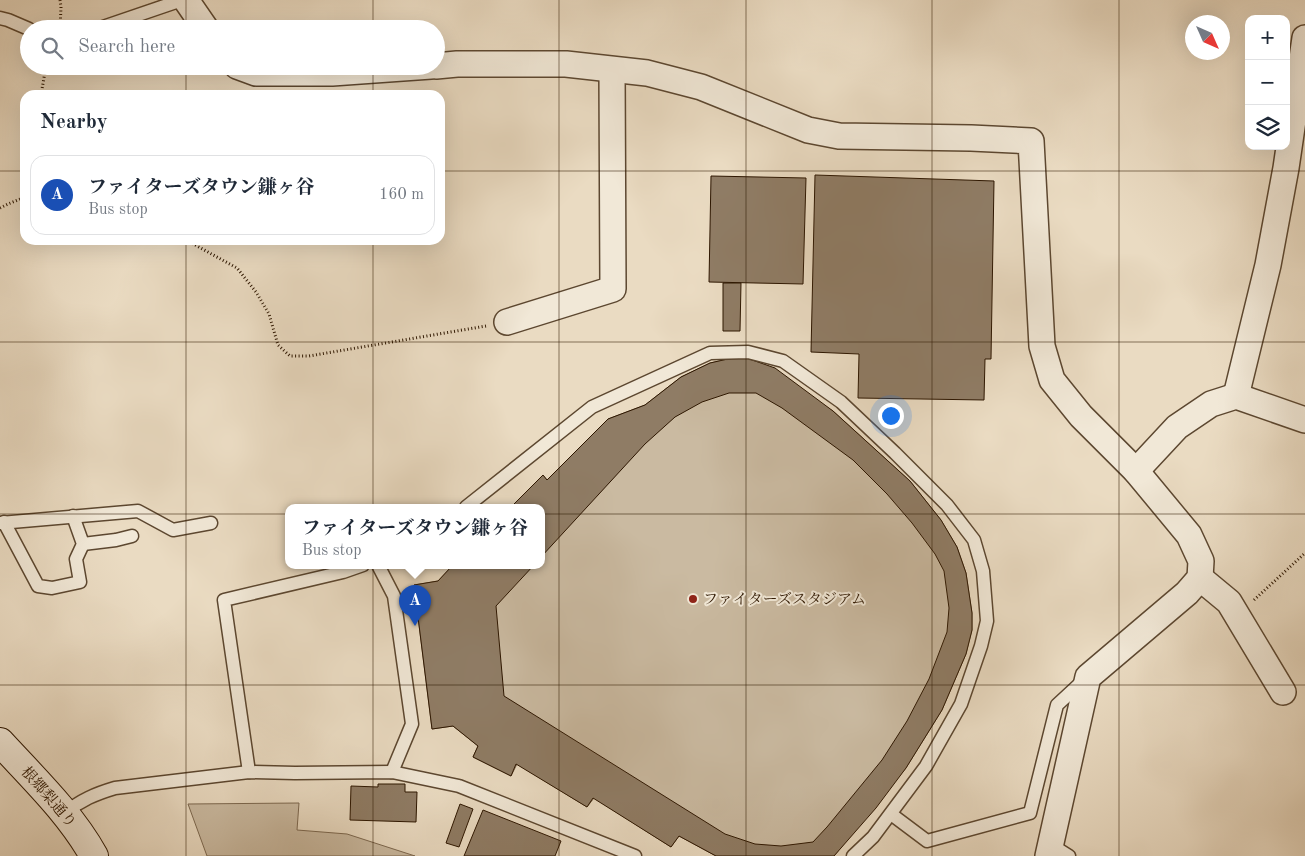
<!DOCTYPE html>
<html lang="en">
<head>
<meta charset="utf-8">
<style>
  body { margin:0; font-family:"Old Standard TT","Noto Serif JP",serif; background:#f6f6f7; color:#1f2937 }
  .controls { position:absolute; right:15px; top:15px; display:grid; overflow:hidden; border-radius:10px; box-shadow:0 5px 20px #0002 }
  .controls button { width:45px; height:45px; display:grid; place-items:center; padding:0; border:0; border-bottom:1px solid #e0e1e3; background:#fff; color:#1f2937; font:25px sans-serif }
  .compass { position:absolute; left:1185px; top:15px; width:45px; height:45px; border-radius:50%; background:#fff; box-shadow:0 5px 20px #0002; rotate:135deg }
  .you { position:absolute; left:890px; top:415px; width:18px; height:18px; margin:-12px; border:4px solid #fff; border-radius:50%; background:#1a73e8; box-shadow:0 0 0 8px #1a73e833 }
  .badge { display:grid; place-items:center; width:32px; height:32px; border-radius:50%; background:#ea580c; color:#fff; font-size:16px; font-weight:700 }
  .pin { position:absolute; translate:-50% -41px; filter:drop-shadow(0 1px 2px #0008) }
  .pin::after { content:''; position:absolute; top:26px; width:18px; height:15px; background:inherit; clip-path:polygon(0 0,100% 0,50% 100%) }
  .popup { position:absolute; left:285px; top:504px; width:260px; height:65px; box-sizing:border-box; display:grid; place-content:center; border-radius:10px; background:#fff; filter:drop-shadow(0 1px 4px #0005); font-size:16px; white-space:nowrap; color:#747a83 }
  .popup b { font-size:19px; color:#1f2937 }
  .popup::after { content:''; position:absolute; left:50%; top:100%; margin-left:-10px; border:10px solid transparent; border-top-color:#fff }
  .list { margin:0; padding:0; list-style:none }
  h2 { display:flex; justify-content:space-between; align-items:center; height:65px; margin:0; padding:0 20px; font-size:21px }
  h2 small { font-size:16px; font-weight:400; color:#747a83 }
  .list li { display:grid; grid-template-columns:32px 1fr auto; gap:15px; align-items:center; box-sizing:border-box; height:80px; margin:0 10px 10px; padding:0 10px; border:1px solid #e0e1e3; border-radius:15px }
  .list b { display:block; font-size:19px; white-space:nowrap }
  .list p { margin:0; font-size:16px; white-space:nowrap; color:#747a83 }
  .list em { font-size:16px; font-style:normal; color:#747a83 }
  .icon { flex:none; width:28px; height:28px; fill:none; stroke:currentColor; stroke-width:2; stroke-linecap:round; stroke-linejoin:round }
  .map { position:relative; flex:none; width:1305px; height:856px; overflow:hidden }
  .search { position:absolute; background:#fff; box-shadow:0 5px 20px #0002; left:20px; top:20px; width:425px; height:55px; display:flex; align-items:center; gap:12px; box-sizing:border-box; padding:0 18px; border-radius:28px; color:#747a83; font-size:19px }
  .panel { position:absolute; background:#fff; box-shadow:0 5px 20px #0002; left:20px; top:90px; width:425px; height:155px; border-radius:15px }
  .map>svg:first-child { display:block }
  .green { fill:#cabaa1; stroke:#7c6850 }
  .building { fill:#8f7c65; stroke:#2d1600 }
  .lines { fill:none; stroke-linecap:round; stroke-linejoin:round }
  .lane-casing { stroke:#5c4730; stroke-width:15 }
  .street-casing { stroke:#5c4730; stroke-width:28 }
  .secondary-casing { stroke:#2d1600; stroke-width:30 }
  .path { stroke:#2d1600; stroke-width:3; stroke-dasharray:1 2.5; stroke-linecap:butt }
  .lane { stroke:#f1e8d7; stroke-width:12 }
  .street { stroke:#f1e8d7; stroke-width:25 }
  .secondary { stroke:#f1e8d7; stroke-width:28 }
  .grid { fill:none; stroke:#2d1600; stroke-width:1; stroke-opacity:0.55 }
  .poi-dot { fill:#8f2418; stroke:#f1e8d7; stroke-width:2 }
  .labels { text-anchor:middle; stroke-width:4; stroke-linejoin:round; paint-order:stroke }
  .poi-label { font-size:15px; fill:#2d1600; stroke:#f1e8d7; text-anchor:start }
  .street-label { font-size:15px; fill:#2d1600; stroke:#f1e8d7 }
</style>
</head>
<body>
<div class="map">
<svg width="1305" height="856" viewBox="0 0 1305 856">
  <rect width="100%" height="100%" fill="#eadbc2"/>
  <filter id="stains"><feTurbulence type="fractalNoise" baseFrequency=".004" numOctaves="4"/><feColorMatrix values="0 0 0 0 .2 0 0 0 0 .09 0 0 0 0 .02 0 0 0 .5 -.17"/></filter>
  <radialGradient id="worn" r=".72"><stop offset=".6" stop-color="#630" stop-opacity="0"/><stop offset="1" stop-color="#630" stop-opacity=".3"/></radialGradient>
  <g class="green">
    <polygon points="741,356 833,411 910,481 941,520 957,547 966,573 972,613 972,630 966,654 942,710 906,768 834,856 716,856 679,836 671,847 594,798 587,807 517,764 511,776 473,757 478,746 453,726 432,729 414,585 438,581 452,566 451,565 541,565 541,507 511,507 543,475 547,480 608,419 645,405 681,377 710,363"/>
    <polygon points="299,803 297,830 347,834 415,856 207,856 188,804"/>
  </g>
  <g class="building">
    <polygon points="815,175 994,181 991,359 985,359 984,400 858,398 859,354 811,352"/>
    <polygon points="711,176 806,178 803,284 709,282"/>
    <polygon points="723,283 741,283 740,331 723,331"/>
    <polygon points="741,356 775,368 833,411 910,481 941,520 957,547 966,573 972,613 972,630 966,654 942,710 906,768 876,808 834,856 716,856 679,836 671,847 593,798 587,807 516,764 511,776 473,757 478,746 453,726 432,729 414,585 438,581 452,566 451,565 534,565 496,606 504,696 725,834 755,844 781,846 813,842 827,827 882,760 907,721 929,679 947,632 949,608 944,571 935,554 912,523 887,494 853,460 782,408 756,393 729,393 702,402 675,417 645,444 541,557 541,507 511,507 543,475 547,480 608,419 645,405 681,377 710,363"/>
    <polygon points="378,784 405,784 405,792 417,792 416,822 350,820 351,786 378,787"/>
    <polygon points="460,804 473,809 459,847 446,843"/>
    <polygon points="483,810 561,841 555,856 464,856"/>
  </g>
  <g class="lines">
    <defs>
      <g id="lane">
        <polyline points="0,18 8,20 29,29"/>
        <polyline points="97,29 182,0"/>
        <polyline points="466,507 592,407 710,353 748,352 783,361 841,402 895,453 947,505 974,540 983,571 987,621 981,646 961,704 926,766 873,837 853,856"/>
        <polyline points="4,522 38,586 52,588 80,582 76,559 83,544 73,516"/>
        <polyline points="0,523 138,511 173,530 211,523"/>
        <polyline points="83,544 116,540 132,536"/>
        <polyline points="378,565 394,596 412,724 392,772"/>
        <polyline points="249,772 224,600 343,572 363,565"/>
        <path d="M65,813c16,-13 30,-19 50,-25l134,-16 46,1 97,-1 67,14 176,70"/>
        <polyline points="891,814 927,841 1030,813 1057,705 1084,680"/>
        <polyline points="1050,844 1069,856"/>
      </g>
      <g id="street">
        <polyline points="186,0 206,29"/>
        <polyline points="237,66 256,73 332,73 431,66"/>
        <polyline points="436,66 457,64 566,64 647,73 701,87 808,130 839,136 971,138 1031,141 1042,346 1052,380 1081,416 1136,471 1189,535 1201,561 1200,578 1187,593 1088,677 1048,856"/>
        <polyline points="507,322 613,289 612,70"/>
        <polyline points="1236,396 1268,265 1286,168 1305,38"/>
        <polyline points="1136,471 1177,427 1211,404 1236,396 1305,420"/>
        <polyline points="1200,578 1229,602 1283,692"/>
      </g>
      <path id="secondary" d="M0,742c33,36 70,71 94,114"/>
    </defs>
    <use href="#lane" class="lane-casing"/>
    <use href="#street" class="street-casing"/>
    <use href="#secondary" class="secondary-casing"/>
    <g class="path">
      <polyline points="60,29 61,7 60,0"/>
      <polyline points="41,95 46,66"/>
      <polyline points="0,208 8,204 25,197"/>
      <polyline points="186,240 237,268 256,292 269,314 278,345 290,356 309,356 486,326"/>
      <polyline points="1254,600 1305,553"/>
    </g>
    <use href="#lane" class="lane"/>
    <use href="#street" class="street"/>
    <use href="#secondary" class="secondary"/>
  </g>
  <path class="grid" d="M186,0v29M373,0v29M559,0v856M746,0v856M932,0v856M1119,0v856M186,66v29M373,66v29M0,171h25M440,171h865M186,240v616M373,240v616M0,342h1305M0,514h1305M0,685h1305"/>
  <circle class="poi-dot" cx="693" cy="599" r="5"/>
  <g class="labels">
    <g class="poi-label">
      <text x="703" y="604">ファイターズスタジアム</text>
    </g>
    <g class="street-label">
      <text transform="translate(49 797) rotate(49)" y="5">根郷梨通り</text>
    </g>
  </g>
  <rect width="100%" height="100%" filter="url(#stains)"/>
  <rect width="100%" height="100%" fill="url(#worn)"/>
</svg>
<div class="controls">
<button>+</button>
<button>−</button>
<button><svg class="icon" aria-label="layers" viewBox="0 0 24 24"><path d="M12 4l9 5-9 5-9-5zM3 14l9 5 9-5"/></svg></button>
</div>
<svg class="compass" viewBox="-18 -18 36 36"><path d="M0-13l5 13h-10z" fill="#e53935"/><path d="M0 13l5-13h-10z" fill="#747a83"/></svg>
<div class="you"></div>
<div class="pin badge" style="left:415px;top:626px;background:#1a4fb4">A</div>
<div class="popup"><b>ファイターズタウン鎌ヶ谷</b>Bus stop</div>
<div class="search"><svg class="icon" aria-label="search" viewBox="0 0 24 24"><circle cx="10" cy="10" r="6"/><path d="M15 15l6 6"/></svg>Search here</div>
<section class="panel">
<h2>Nearby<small></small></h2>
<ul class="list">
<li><span class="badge" style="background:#1a4fb4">A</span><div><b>ファイターズタウン鎌ヶ谷</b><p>Bus stop</p></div><em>160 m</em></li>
</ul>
</section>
</div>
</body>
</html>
